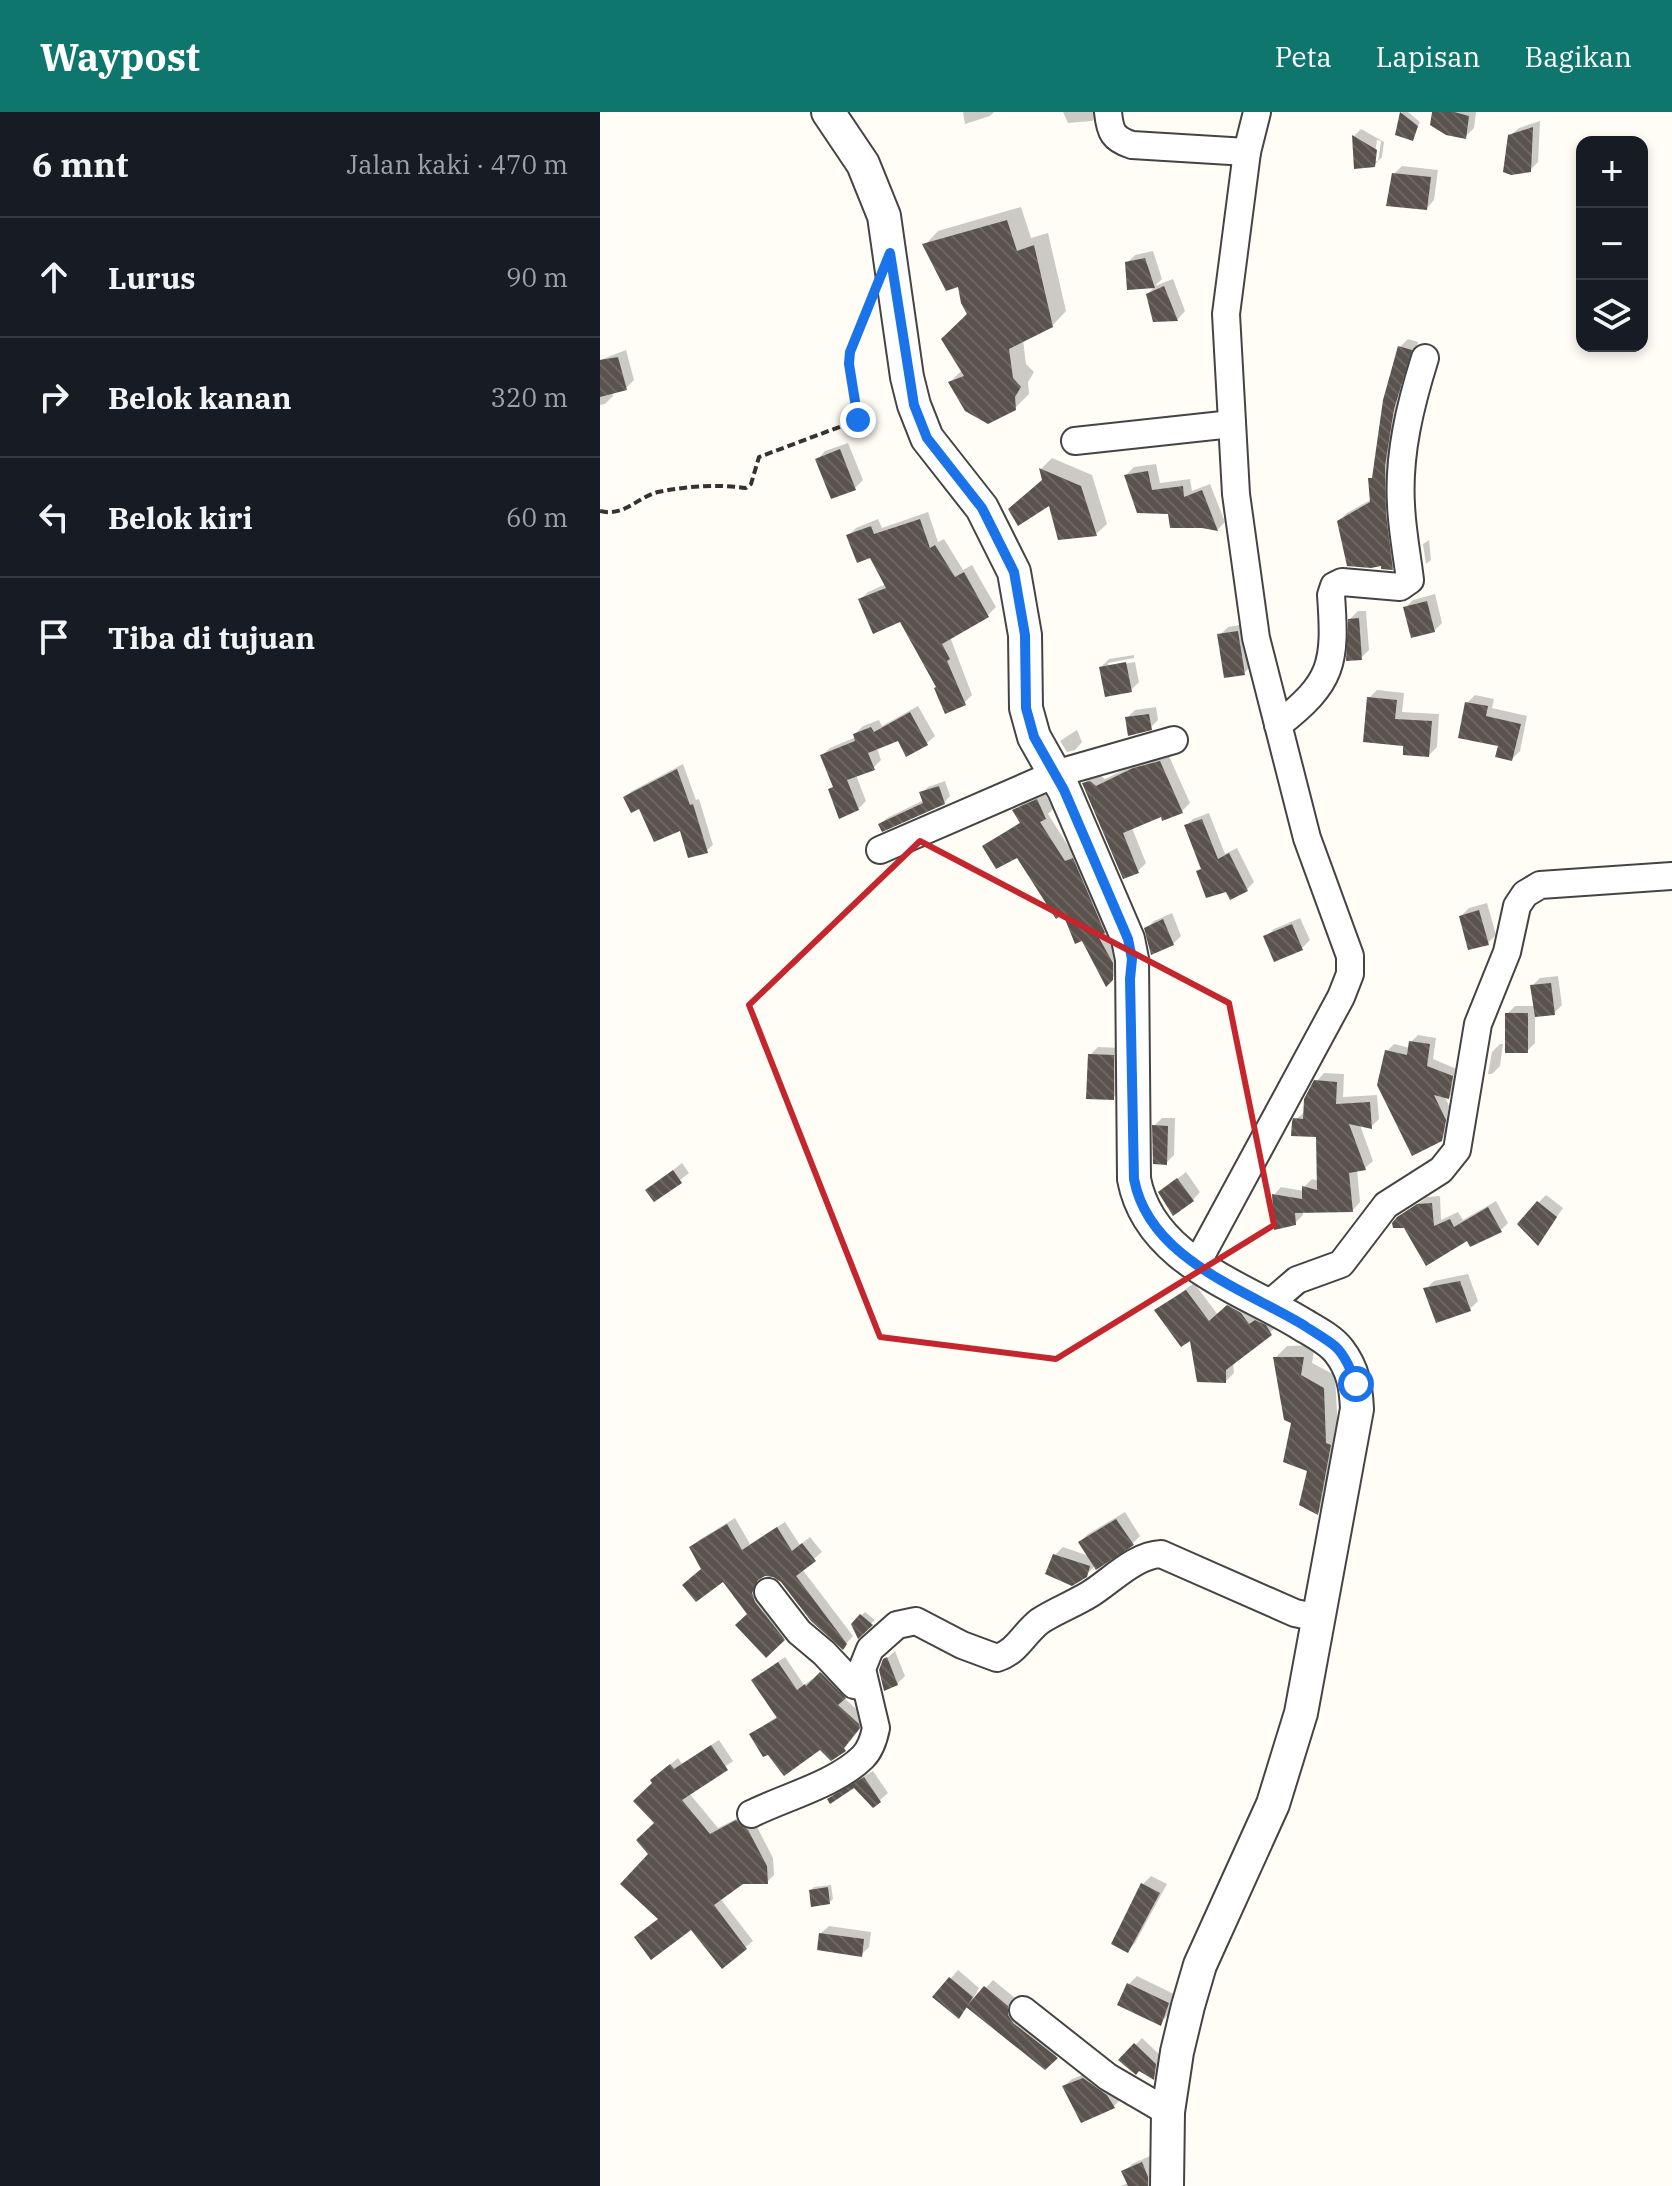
<!DOCTYPE html>
<html lang="id">
<head>
<meta charset="utf-8">
<style>
  body { margin:0; font-family:"IBM Plex Serif",serif; background:#242831; color:#f1f3f6 }
  .controls { position:absolute; right:24px; top:24px; display:grid; overflow:hidden; border-radius:16px; box-shadow:0 4px 12px #0003 }
  .controls button { width:72px; height:72px; display:grid; place-items:center; padding:0; border:0; border-bottom:2px solid #363941; background:#171b24; color:#f1f3f6; font:40px sans-serif }
  .stop { position:absolute; width:24px; height:24px; margin:-18px; border:6px solid #1a73e8; border-radius:50%; background:#fff }
  .stop.end { background:#1a73e8; border-color:#fff; box-shadow:0 2px 8px #0008 }
  .list { margin:0; padding:0; list-style:none }
  h2 { display:flex; justify-content:space-between; align-items:center; height:104px; margin:0; padding:0 32px; font-size:34px }
  h2 small { font-size:26px; font-weight:400; color:#9ea1a6 }
  .list li { display:grid; grid-template-columns:52px 1fr auto; gap:24px; align-items:center; box-sizing:border-box; height:120px; padding:0 32px; border-top:2px solid #363941 }
  .list b { display:block; font-size:30px; white-space:nowrap }
  .list em { font-size:26px; font-style:normal; color:#9ea1a6 }
  .icon { flex:none; width:44px; height:44px; fill:none; stroke:currentColor; stroke-width:2; stroke-linecap:round; stroke-linejoin:round }
  .map { position:relative; flex:none; width:1072px; height:2074px; overflow:hidden }
  header { display:flex; align-items:center; gap:48px; box-sizing:border-box; height:112px; padding:0 40px; background:#0f766e; color:#fff }
  header strong { font-size:38px }
  nav { display:flex; gap:44px; margin-inline-start:auto; font-size:28px }
  main { display:flex }
  aside { flex:1; background:#171b24 }
  .map>svg:first-child { display:block }
  .shadow { fill:#0003; fill-rule:evenodd }
  .building { fill:url(#building-back-hatch) }
  .lines { fill:none; stroke-linecap:round; stroke-linejoin:round }
  .minor-casing { stroke:#444; stroke-width:30 }
  .tertiary-casing { stroke:#444; stroke-width:36 }
  .path { stroke:#333; stroke-width:4; stroke-dasharray:8 4; stroke-linecap:butt }
  .minor { stroke:#fff; stroke-width:26 }
  .tertiary { stroke:#fff; stroke-width:32 }
  .route { stroke:#1a73e8; stroke-width:10 }
  .marked { fill:none; stroke:#c4262e; stroke-width:6; stroke-linejoin:round }
</style>
</head>
<body>
<header>
<strong>Waypost</strong>
<nav><a>Peta</a><a>Lapisan</a><a>Bagikan</a></nav>
</header>
<main>
<aside>
<h2>6 mnt<small>Jalan kaki · 470 m</small></h2>
<ul class="list">
<li><svg class="icon" aria-label="ahead" viewBox="0 0 24 24"><path d="M12 20V5M6 11l6-6 6 6"/></svg><div><b>Lurus</b></div><em>90 m</em></li>
<li><svg class="icon" aria-label="right" viewBox="0 0 24 24"><path d="M7 20v-9h11M14 6l5 5-5 5"/></svg><div><b>Belok kanan</b></div><em>320 m</em></li>
<li><svg class="icon" aria-label="left" viewBox="0 0 24 24"><path d="M17 20v-9H6M10 6l-5 5 5 5"/></svg><div><b>Belok kiri</b></div><em>60 m</em></li>
<li><svg class="icon" aria-label="arrive" viewBox="0 0 24 24"><path d="M6 21V4h12l-3 4 3 4H6"/></svg><div><b>Tiba di tujuan</b></div></li>
</ul>
</aside>
<div class="map">
<svg width="1072" height="2074" viewBox="0 0 1072 2074">
  <defs>
    <pattern id="building-back-hatch" width="6" height="6" patternUnits="userSpaceOnUse" patternTransform="scale(2)"><rect width="6" height="6" fill="#5a524d"/><path d="M-1 5l2 2M0 0l6 6M5-1l2 2" fill="none" stroke="#6d6662"/></pattern>
  </defs>
  <rect width="100%" height="100%" fill="#fffdf5"/>
  <g class="shadow">
    <polygon points="363,0 394,0 390,4 365,12"/>
    <polygon points="463,0 502,0 492,9 468,11"/>
    <polygon points="802,0 808,0 820,10 812,27 797,22"/>
    <polygon points="835,0 876,0 874,16 865,25"/>
    <polygon points="940,9 938,50 930,58 910,24 919,16"/>
    <path d="M761,17l23,13 -2,15 -8,8 -18,2 -2,-31zM777,28l4,1 -3,20h-4z"/>
    <polygon points="802,54 838,58 834,88 827,96 794,62"/>
    <polygon points="421,95 431,126 448,121 466,199 452,214 423,228 426,252 434,260 428,270 429,282 415,296 350,270 362,258 369,202 360,173 325,133 338,119"/>
    <polygon points="553,139 562,167 554,175 527,151 535,143"/>
    <polygon points="573,167 585,199 578,207 555,208 548,182 555,174"/>
    <polygon points="808,227 818,230 802,287 800,448 792,456 739,409 747,401 772,387 771,367 774,363 800,235"/>
    <polygon points="26,238 34,268 26,276 12,280 13,284 5,292 0,293 0,248"/>
    <polygon points="248,331 263,368 255,376 218,347 225,339"/>
    <polygon points="452,346 492,363 507,412 496,422 444,368 441,357"/>
    <polygon points="556,352 560,371 590,367 592,379 610,372 625,410 618,417 603,414 570,400 526,363 534,355"/>
    <polygon points="328,400 338,430 344,427 363,458 372,453 396,495 388,503 350,525 372,583 364,591 338,574 301,507 260,488 268,480 286,472 270,444 248,424 256,416 278,407 282,416"/>
    <polygon points="829,428 831,448 826,452 823,432"/>
    <polygon points="835,482 842,511 834,519 805,496 813,488"/>
    <polygon points="758,499 766,499 769,538 761,546 750,507"/>
    <polygon points="646,512 652,553 644,561 620,523 628,515"/>
    <polygon points="534,543 534,546 508,551 508,555 535,550 539,570 531,578 501,555 509,547"/>
    <polygon points="777,578 804,581 802,600 839,602 837,635 829,643 806,633 769,586"/>
    <polygon points="875,583 894,587 892,596 927,604 920,639 912,647 867,591"/>
    <polygon points="318,594 335,624 327,631 299,627 277,636 281,648 273,656 256,663 266,689 258,697 230,678 234,674 222,644 230,636 256,625 255,622 263,614 279,608 282,614"/>
    <polygon points="556,595 558,608 550,616 527,606 535,598"/>
    <polygon points="477,618 482,630 475,638 467,640 460,629"/>
    <polygon points="568,642 590,691 582,699 562,702 532,716 546,751 538,759 524,765 484,671 492,664 498,662 505,667 543,649"/>
    <polygon points="83,652 96,688 99,687 113,733 106,739 81,716 25,685 32,679"/>
    <polygon points="345,669 350,684 344,691 280,712 287,706 324,688 322,681 328,675"/>
    <polygon points="445,681 453,697 448,702 474,743 481,740 520,843 520,858 507,872 464,798 418,744 385,734 422,709 415,698 423,691"/>
    <polygon points="609,701 625,742 637,736 654,770 647,777 627,777 599,759 602,755 586,714 593,707"/>
    <polygon points="887,791 896,823 888,831 861,804 869,796"/>
    <polygon points="572,801 581,824 573,832 546,817 554,809"/>
    <polygon points="700,806 710,828 702,836 666,825 674,817"/>
    <polygon points="958,864 962,893 954,901 935,903 935,931 927,939 907,902 915,894 935,894 932,874 940,866"/>
    <polygon points="818,923 836,926 833,947 859,958 855,978 849,985 844,983 852,1000 848,1020 841,1028 787,939 794,932 810,936 811,930"/>
    <polygon points="900,932 903,932 900,954 892,962 888,962 892,940"/>
    <polygon points="498,935 521,936 521,978 513,986 490,943"/>
    <polygon points="724,961 744,962 743,985 777,983 779,1007 771,1015 760,1013 773,1049 765,1056 757,1058 760,1090 753,1098 703,1099 703,1103 695,1111 674,1083 681,1075 704,1079 704,1075 712,1067 719,1069 718,1023 695,1008 706,999 716,970"/>
    <polygon points="562,1006 575,1006 574,1043 566,1051 554,1014"/>
    <polygon points="82,1051 89,1061 55,1088 48,1078"/>
    <polygon points="586,1060 600,1080 593,1088 561,1080"/>
    <polygon points="946,1083 963,1096 938,1131 938,1091"/>
    <polygon points="840,1084 841,1108 858,1100 863,1108 896,1089 908,1111 900,1119 868,1127 798,1106 827,1085"/>
    <polygon points="868,1162 878,1189 870,1197 826,1177 834,1169"/>
    <polygon points="594,1171 618,1203 636,1186 679,1213 633,1250 634,1261 626,1269 591,1226 557,1198"/>
    <polygon points="715,1233 712,1251 735,1263 738,1319 730,1388 718,1400 710,1358 675,1246 687,1234"/>
    <polygon points="525,1400 540,1424 533,1431 495,1454 486,1463 455,1443 463,1435 489,1444 480,1430 488,1422"/>
    <polygon points="135,1406 150,1432 185,1410 200,1433 210,1425 222,1440 202,1457 253,1524 243,1535 182,1469 174,1463 162,1463 159,1473 191,1519 166,1543 149,1502 123,1467 103,1457 92,1435 99,1428"/>
    <polygon points="265,1500 275,1508 258,1524 253,1512"/>
    <polygon points="295,1539 305,1564 297,1572 285,1548"/>
    <polygon points="185,1545 204,1573 212,1567 214,1568 228,1555 251,1578 244,1586 265,1605 265,1610 244,1637 220,1636 152,1622 178,1604 161,1562"/>
    <polygon points="119,1628 133,1649 89,1681 118,1716 144,1703 155,1711 173,1746 174,1763 167,1770 142,1770 120,1786 153,1829 122,1854 92,1815 60,1806 51,1742 57,1711 54,1671 59,1662 78,1646 82,1652"/>
    <polygon points="273,1659 288,1681 280,1688 254,1673 229,1687 237,1680"/>
    <polygon points="551,1764 567,1772 535,1831 528,1838 543,1772"/>
    <polygon points="231,1773 233,1787 230,1790 211,1778 214,1775"/>
    <polygon points="229,1814 271,1820 269,1835 261,1843 221,1821"/>
    <polygon points="358,1858 379,1876 373,1887 375,1888 393,1868 415,1886 415,1895 464,1937 445,1955 368,1894 358,1905 335,1885"/>
    <polygon points="537,1864 576,1883 568,1903 560,1911 529,1872"/>
    <polygon points="542,1926 562,1945 559,1959 553,1965 521,1948"/>
    <polygon points="492,1959 521,1987 514,1994 464,1974 472,1967"/>
    <polygon points="550,2044 558,2074 520,2074 529,2071 524,2060 532,2052"/>
  </g>
  <g class="building">
    <polygon points="800,0 818,14 813,29 795,23"/>
    <polygon points="832,0 854,0 869,4 866,27 846,23 830,13"/>
    <polygon points="933,15 931,60 911,63 903,60 908,23"/>
    <polygon points="752,23 777,38 775,55 754,57"/>
    <polygon points="792,61 831,65 827,98 786,94"/>
    <polygon points="407,108 417,139 434,133 453,215 409,237 413,266 421,275 415,285 416,298 388,312 365,299 348,270 364,264 341,227 367,202 361,191 358,175 346,179 322,132"/>
    <polygon points="545,146 555,176 527,178 525,150"/>
    <polygon points="564,174 578,209 553,210 546,182"/>
    <polygon points="798,234 812,238 794,297 785,354 786,403 793,458 781,457 781,454 771,456 747,454 737,409 770,390 768,366 772,366 783,288"/>
    <polygon points="18,245 27,278 0,285 0,248"/>
    <polygon points="240,337 256,378 231,387 215,347"/>
    <polygon points="439,356 481,374 497,424 458,428 449,394 418,414 408,397 442,368"/>
    <polygon points="548,359 552,378 583,374 584,385 602,378 618,419 602,416 570,416 568,402 537,401 524,363"/>
    <polygon points="320,407 330,436 335,433 355,465 364,460 389,505 342,532 350,547 347,549 366,593 345,602 334,576 336,575 300,510 273,522 258,487 286,476 270,446 257,451 246,423 271,414 274,422"/>
    <polygon points="827,489 835,520 811,526 803,495"/>
    <polygon points="759,506 762,548 746,549 748,507"/>
    <polygon points="638,519 645,563 624,566 617,522"/>
    <polygon points="526,550 532,580 505,585 499,555"/>
    <polygon points="767,585 797,588 795,607 832,609 829,645 803,643 803,634 763,630"/>
    <polygon points="865,590 888,594 886,604 921,612 912,649 895,645 898,634 858,626"/>
    <polygon points="310,600 328,633 306,645 298,629 268,641 275,658 247,668 259,698 239,707 228,677 233,675 220,643 255,629 253,622 271,615 274,620"/>
    <polygon points="549,602 552,618 528,624 525,605"/>
    <polygon points="560,649 583,701 562,709 561,705 523,721 539,761 523,767 482,671 490,669 496,674 533,656"/>
    <polygon points="77,657 90,693 93,692 108,741 88,746 80,719 54,730 39,697 31,701 23,685"/>
    <polygon points="339,674 345,692 282,720 278,712 323,691 319,680"/>
    <polygon points="437,687 446,707 440,710 465,749 473,746 505,821 498,824 513,851 513,868 506,875 482,829 475,832 463,802 456,807 417,746 396,757 382,734 420,711 412,698"/>
    <polygon points="602,707 618,747 629,741 648,779 630,788 626,780 606,786 596,759 601,757 584,713"/>
    <polygon points="879,798 889,833 868,838 859,804"/>
    <polygon points="563,807 574,833 551,843 544,816"/>
    <polygon points="692,812 703,838 674,850 663,824"/>
    <polygon points="951,871 955,903 935,905 930,873"/>
    <rect x="905" y="901" width="23" height="40"/>
    <polygon points="809,929 830,932 827,954 853,964 849,987 834,983 846,1008 842,1029 812,1044 777,973 785,938 807,943"/>
    <polygon points="488,942 514,943 514,988 486,987"/>
    <polygon points="714,968 737,970 736,992 770,990 772,1017 749,1012 766,1058 749,1061 753,1100 695,1101 696,1113 674,1118 672,1082 702,1087 702,1074 717,1078 716,1025 691,1024 692,1010 693,1006 703,1007 704,987"/>
    <polygon points="552,1013 568,1014 567,1053 553,1052"/>
    <polygon points="73,1058 82,1071 54,1090 45,1078"/>
    <polygon points="577,1066 594,1089 573,1104 558,1080"/>
    <polygon points="937,1089 957,1105 938,1134 917,1112"/>
    <polygon points="832,1091 834,1114 850,1107 854,1115 888,1095 902,1120 870,1135 867,1129 826,1154 804,1116 793,1116 792,1111 797,1105 817,1092"/>
    <polygon points="860,1169 871,1199 836,1211 823,1176"/>
    <polygon points="586,1178 609,1209 627,1193 641,1201 649,1212 655,1208 666,1213 672,1223 626,1258 626,1271 597,1270 590,1229 581,1235 554,1198"/>
    <polygon points="673,1245 704,1245 701,1263 724,1276 726,1331 731,1333 718,1403 699,1393 707,1359 683,1350 691,1311 684,1308"/>
    <polygon points="516,1407 534,1433 496,1458 478,1430"/>
    <polygon points="127,1412 142,1438 177,1415 192,1439 202,1431 216,1449 196,1464 247,1532 243,1538 211,1509 181,1470 173,1465 165,1464 158,1468 152,1481 155,1490 185,1528 166,1546 135,1513 147,1502 123,1470 96,1490 82,1473 101,1457 89,1435"/>
    <polygon points="453,1442 490,1454 487,1465 472,1474 445,1462"/>
    <polygon points="260,1502 273,1513 258,1527 251,1512"/>
    <polygon points="287,1545 298,1573 284,1579 279,1558 283,1547"/>
    <polygon points="178,1550 197,1578 205,1572 206,1574 220,1560 246,1586 238,1593 259,1612 260,1616 244,1636 246,1639 231,1649 220,1638 184,1664 168,1643 163,1645 149,1622 177,1606 151,1568"/>
    <polygon points="111,1633 128,1658 82,1688 110,1722 136,1708 148,1718 167,1754 168,1772 143,1772 114,1793 147,1837 122,1857 91,1818 51,1848 34,1825 58,1807 20,1772 48,1742 36,1728 54,1711 33,1689 52,1671 50,1668 70,1652 74,1657"/>
    <polygon points="264,1665 281,1690 273,1696 254,1676 230,1692 227,1687"/>
    <polygon points="541,1771 560,1781 528,1841 511,1832"/>
    <polygon points="228,1775 230,1792 211,1795 209,1778"/>
    <polygon points="219,1821 264,1827 262,1845 217,1838"/>
    <polygon points="349,1865 373,1885 359,1907 332,1885"/>
    <polygon points="527,1871 569,1891 561,1914 517,1893"/>
    <polygon points="384,1874 408,1894 408,1903 413,1911 458,1946 445,1958 366,1895"/>
    <polygon points="534,1931 556,1952 554,1968 539,1959 536,1963 518,1948"/>
    <polygon points="483,1966 507,1983 515,1996 481,2011 462,1974"/>
    <polygon points="542,2050 548,2065 548,2074 528,2074 521,2059"/>
  </g>
  <g class="lines">
    <defs>
      <g id="minor">
        <path d="M508,0c2,20 5,27 24,33l115,7"/>
        <polyline points="475,329 632,312"/>
        <path d="M678,613c55,-43 58,-61 53,-130l3,-9 8,-4 58,5 10,-7c-3,-25 -8,-50 -9,-75 -3,-50 9,-99 24,-147"/>
        <polyline points="280,738 455,662 574,628"/>
        <polyline points="596,1153 741,885 750,862 750,844 707,726 656,526 636,382 626,202 647,40 657,0"/>
        <polyline points="669,1192 697,1168 741,1152 786,1093 841,1058 857,1038 878,912 907,840 917,794 925,782 940,773 1072,764"/>
        <polyline points="168,1480 199,1520 224,1541 254,1573 265,1575"/>
        <path d="M151,1702c34,-17 85,-30 112,-57 8,-8 11,-19 13,-29l-14,-59 8,-20 27,-24 19,-4 46,24 35,13c20,-6 27,-25 43,-37 15,-10 34,-17 50,-27 21,-13 45,-39 71,-40l134,59 23,5"/>
        <polyline points="423,1898 508,1965 568,2000"/>
      </g>
      <path id="tertiary" d="M228,0l35,52 21,52 23,161 7,28 13,33 55,70 32,64 11,63 1,73 8,29 30,53 64,149 4,20 2,220c15,80 105,107 166,144 13,8 30,16 39,28 14,18 17,36 18,58l-56,304 -28,91 -73,161 -12,41 -11,46 -9,60 -1,74"/>
    </defs>
    <use href="#minor" class="minor-casing"/>
    <use href="#tertiary" class="tertiary-casing"/>
    <path class="path" d="M0,399c24,6 36,-13 58,-19 29,-6 60,-8 88,-4l5,-4 8,-27 99,-37 -9,-62 21,-57"/>
    <use href="#minor" class="minor"/>
    <use href="#tertiary" class="tertiary"/>
  </g>
  <g class="lines">
    <path class="route" d="M258,308l-9,-56 1,-12 40,-99 24,152 13,33 55,70 32,64 11,63 1,73 8,29 30,53 64,149 4,20 -2,20 4,200c15,80 110,110 171,147 10,7 22,13 31,21 10,10 15,24 20,37"/>
  </g>
  <path class="marked" d="M320,729l309,162 45,222 -218,134 -176,-22 -131,-332z"/>
</svg>
<div class="controls">
<button>+</button>
<button>−</button>
<button><svg class="icon" aria-label="layers" viewBox="0 0 24 24"><path d="M12 4l9 5-9 5-9-5zM3 14l9 5 9-5"/></svg></button>
</div>
<div class="stop" style="left:756px;top:1272px"></div>
<div class="stop end" style="left:258px;top:308px"></div>
</div>
</main>
</body>
</html>
